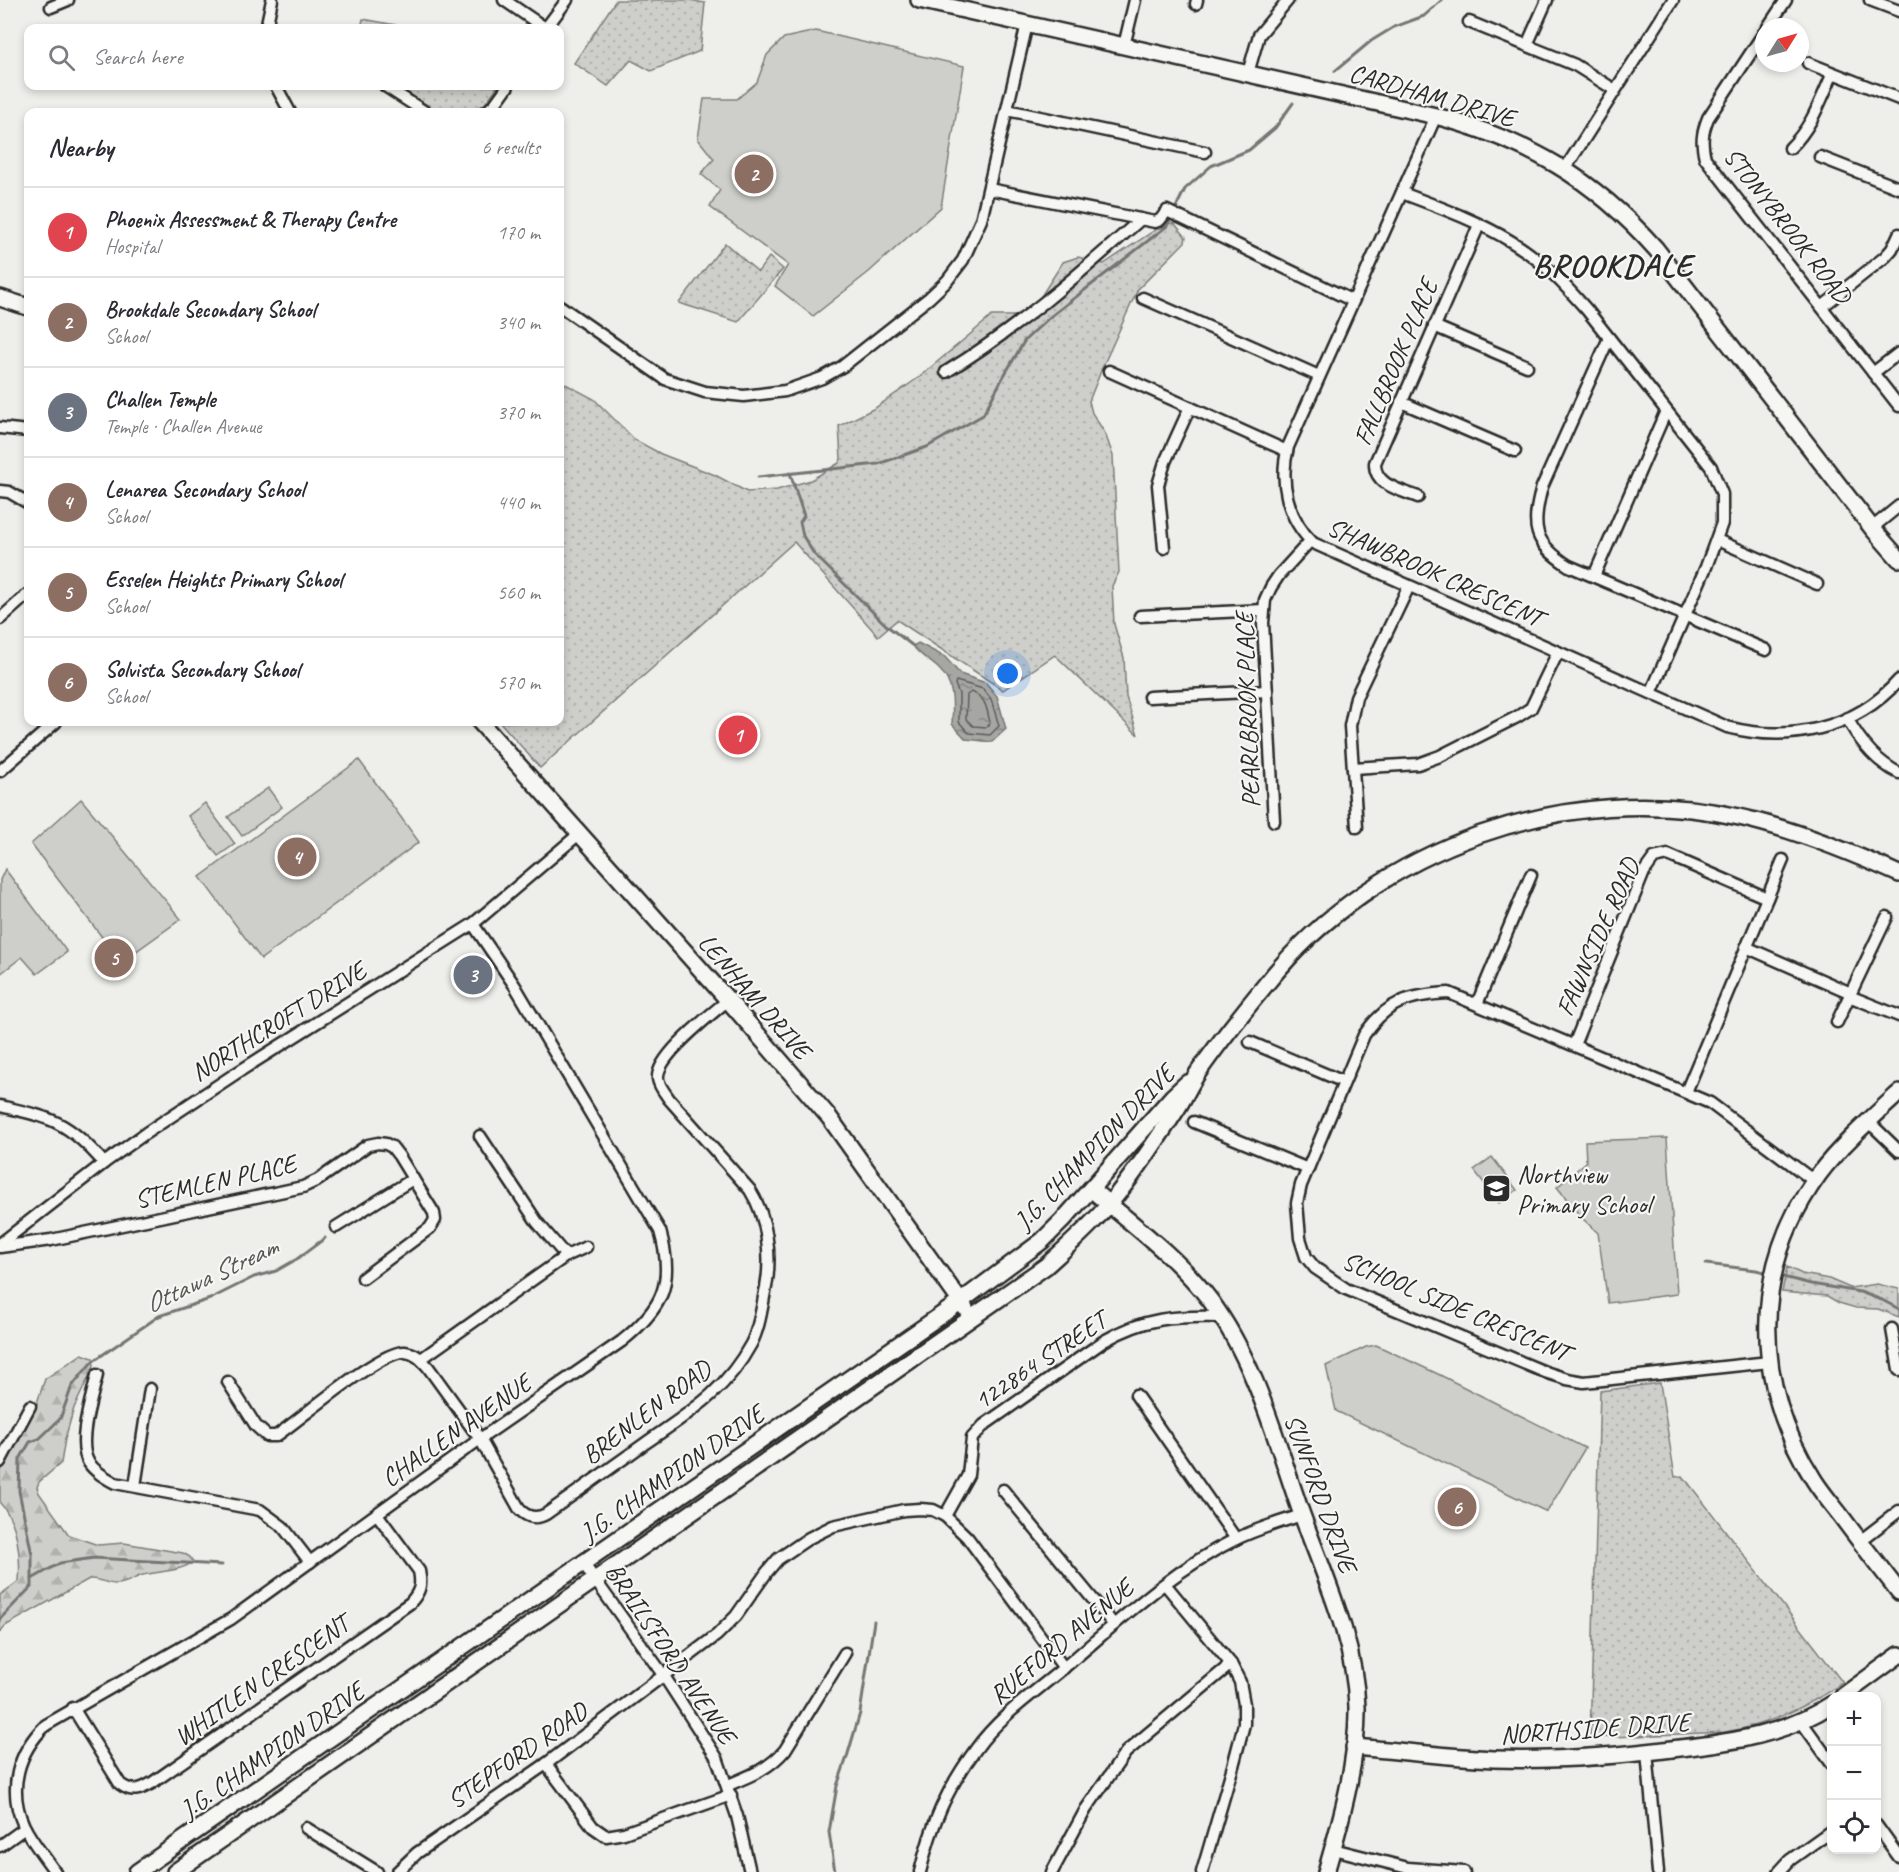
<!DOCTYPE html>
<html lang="en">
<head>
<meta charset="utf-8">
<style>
  body { margin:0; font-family:Caveat,sans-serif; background:#f7f7f7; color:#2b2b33 }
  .controls { position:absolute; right:18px; bottom:18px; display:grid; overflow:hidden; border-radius:12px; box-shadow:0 3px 9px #0003 }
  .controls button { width:54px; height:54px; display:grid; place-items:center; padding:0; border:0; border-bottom:2px solid #e1e1e2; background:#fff; color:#2b2b33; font:30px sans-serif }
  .compass { position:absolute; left:1755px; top:18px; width:54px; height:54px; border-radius:50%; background:#fff; box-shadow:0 3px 9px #0003; rotate:53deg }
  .you { position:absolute; left:1008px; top:674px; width:21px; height:21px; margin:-15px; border:4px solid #fff; border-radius:50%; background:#1a73e8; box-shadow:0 0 0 9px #1a73e833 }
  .badge { display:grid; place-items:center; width:39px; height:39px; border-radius:50%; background:#2b2b2b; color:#fff; font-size:20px; font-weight:700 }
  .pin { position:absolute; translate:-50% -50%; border:3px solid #fff; box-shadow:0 2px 6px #0006 }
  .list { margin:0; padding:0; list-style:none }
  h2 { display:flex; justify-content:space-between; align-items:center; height:78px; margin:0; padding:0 24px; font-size:26px }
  h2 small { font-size:20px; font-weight:400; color:#7c7c81 }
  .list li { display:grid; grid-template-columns:39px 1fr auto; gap:18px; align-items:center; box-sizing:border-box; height:90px; padding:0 24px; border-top:2px solid #e1e1e2 }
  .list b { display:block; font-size:22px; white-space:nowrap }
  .list p { margin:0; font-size:20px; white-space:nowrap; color:#7c7c81 }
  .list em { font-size:20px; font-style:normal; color:#7c7c81 }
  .icon { flex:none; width:33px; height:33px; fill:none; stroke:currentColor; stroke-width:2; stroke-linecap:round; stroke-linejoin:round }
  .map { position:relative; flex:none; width:1899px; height:1872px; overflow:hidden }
  .search { position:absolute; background:#fff; box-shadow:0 3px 9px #0003; left:24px; top:24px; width:540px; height:66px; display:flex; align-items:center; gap:15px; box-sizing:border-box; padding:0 21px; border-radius:12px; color:#7c7c81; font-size:22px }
  .panel { position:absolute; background:#fff; box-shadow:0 3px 9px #0003; left:24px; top:108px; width:540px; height:618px; border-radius:12px }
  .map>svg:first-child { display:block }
  .green { fill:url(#green-dots); stroke:#7c7c7a; stroke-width:1.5 }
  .forest { fill:url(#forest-firs); stroke:#7c7c7a; stroke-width:1.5 }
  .pitch { fill:#cececa; stroke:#7c7c7a; stroke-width:1.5 }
  .water { fill:url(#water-ripples); stroke:#757573; stroke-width:1.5 }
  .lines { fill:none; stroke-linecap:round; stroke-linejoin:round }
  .shore { stroke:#5c5c5b; stroke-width:1.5 }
  .stream { stroke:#757573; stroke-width:3 }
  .street-casing { stroke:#2b2b2b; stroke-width:15 }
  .secondary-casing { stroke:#2b2b2b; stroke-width:20 }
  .street { stroke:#f6f6f2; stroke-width:10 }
  .secondary { stroke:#f6f6f2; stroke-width:15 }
  .labels { text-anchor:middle; stroke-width:4.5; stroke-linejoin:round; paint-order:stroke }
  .street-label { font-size:26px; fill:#2b2b2b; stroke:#f6f6f2 }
  .poi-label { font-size:26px; fill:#2b2b2b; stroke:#f6f6f2; text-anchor:start }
  .water-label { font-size:27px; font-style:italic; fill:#565655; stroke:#f6f6f2 }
  .district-label { font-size:32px; font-weight:bold; letter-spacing:1.5px; fill:#2b2b2b; stroke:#f6f6f2 }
</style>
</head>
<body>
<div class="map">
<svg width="1899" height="1872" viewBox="0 0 1899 1872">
  <defs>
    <pattern id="green-dots" width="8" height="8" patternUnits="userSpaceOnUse" patternTransform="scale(1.5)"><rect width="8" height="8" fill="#cececa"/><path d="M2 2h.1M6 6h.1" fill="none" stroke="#b1b1ae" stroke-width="1.8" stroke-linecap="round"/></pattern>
    <pattern id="forest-firs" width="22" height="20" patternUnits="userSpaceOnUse" patternTransform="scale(1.5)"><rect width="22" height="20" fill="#cececa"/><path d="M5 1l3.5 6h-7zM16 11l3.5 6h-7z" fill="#b1b1ae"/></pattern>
    <pattern id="water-ripples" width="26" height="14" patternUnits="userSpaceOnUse" patternTransform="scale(1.5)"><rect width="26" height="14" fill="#a6a6a3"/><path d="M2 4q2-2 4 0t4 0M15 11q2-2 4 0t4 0" fill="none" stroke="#878785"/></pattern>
  </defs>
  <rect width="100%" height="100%" fill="#eeeeea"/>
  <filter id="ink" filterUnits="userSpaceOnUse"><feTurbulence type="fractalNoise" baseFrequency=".0167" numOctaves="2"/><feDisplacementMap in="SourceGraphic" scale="12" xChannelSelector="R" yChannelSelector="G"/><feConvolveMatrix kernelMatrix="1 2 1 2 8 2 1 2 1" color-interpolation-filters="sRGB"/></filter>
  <g filter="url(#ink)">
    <g class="green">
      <polygon points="616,0 690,0 705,3 700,51 651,71 631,60 608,86 574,63"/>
      <polygon points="363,19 412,28 361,28"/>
      <polygon points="396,86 498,86 484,105 464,112 438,112"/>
      <polygon points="1174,223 1186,237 1185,242 1138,289 1103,366 1089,401 1092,413 1105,433 1113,456 1119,572 1112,586 1114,624 1124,658 1126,697 1138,735 1055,655 1003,690 897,620 878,636 794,542 540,768 500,722 560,722 560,381 594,399 635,440 661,454 715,475 747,492 777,490 811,480 839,463 841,459 839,426 875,408 918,378 992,316 1017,316 1036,304 1063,262 1078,257 1104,264 1164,224"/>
      <polygon points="725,243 758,272 769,257 783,269 738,322 679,303"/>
      <polygon points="1787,1267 1802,1274 1829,1279 1850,1288 1877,1284 1899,1289 1899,1317 1878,1309 1856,1308 1839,1303 1827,1296 1782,1292"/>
      <path d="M1660,1383l15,94 8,-1 160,207c-37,24 -74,42 -118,49l-135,6 10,-347z"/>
    </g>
    <path class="forest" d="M82,1354l11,4 1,8 -20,42 -9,31 -4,24 -22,19 -2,5 2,6 30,42 29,10 26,-2 59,10 7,4 3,5c-14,10 -33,9 -50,13 -10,3 -16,9 -27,9 -10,0 -17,-6 -27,-5l-84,47 -5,6v-37l19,-14c2,-24 -1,-60 -19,-78v-34l36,-63 9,-27z"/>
    <g class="pitch">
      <polygon points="816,31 964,66 941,207 869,272 813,316 775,286 788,265 710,207 720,190 701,174 714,159 698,139 704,99 737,99 757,82 767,55 784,38"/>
      <polygon points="359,760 419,842 261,959 200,877"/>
      <polygon points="268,788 282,807 242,836 228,817"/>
      <polygon points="81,799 181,919 121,962 31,844"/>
      <polygon points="205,803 235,844 218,856 188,816"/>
      <polygon points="5,869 67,952 37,974 22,957 0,974 0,880"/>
      <polygon points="1667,1138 1677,1294 1608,1303 1598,1233 1582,1218 1557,1187 1586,1162 1585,1141"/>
      <polygon points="1492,1157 1517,1190 1499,1203 1474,1170"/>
      <polygon points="1376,1345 1440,1375 1585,1448 1547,1512 1336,1411 1326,1366 1366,1347"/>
    </g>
    <path class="water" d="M918,643l27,14 15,17 26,9 11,13 9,33 -14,13 -26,-3 -14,-15c1,-19 3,-40 -13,-55 -8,-8 -19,-13 -26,-23z"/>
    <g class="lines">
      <g class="shore">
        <polygon points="956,681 983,689 991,699 999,726 990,735 969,733 959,722 959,694 955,684"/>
        <path d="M971,692c15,5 16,17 19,31l-3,4 -14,-1 -7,-7 1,-24z"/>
      </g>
      <g class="stream">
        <polyline points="1335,71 1371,41 1394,27 1424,16 1442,0"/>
        <polyline points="790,473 804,516 800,522 803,536 814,554 886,625 913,646"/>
        <polyline points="758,477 878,464 927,447 983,415 1002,379 1025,340 1050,317 1167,226 1185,189 1211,166 1249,150 1275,128 1293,103"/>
        <polyline points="1706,1264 1756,1270 1769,1273"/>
        <polyline points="1779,1276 1811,1284 1860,1292 1882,1300 1899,1309"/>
        <polyline points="32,1579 60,1563 94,1558 222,1565"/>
        <polyline points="0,1619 32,1586 32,1555 19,1491 20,1459 30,1442 39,1439 60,1419 72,1386 92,1362 159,1316 210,1299 254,1277 276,1271 297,1259 325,1238"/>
        <polyline points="835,1872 829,1832 837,1786 847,1757 860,1713 874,1621"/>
      </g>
      <defs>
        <g id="street">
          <polyline points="504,0 545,28"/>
          <polyline points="1870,0 1899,11"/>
          <polyline points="1196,4 1197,0"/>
          <polyline points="51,7 68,0"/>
          <polyline points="1469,22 1575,65 1615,90"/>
          <polyline points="1768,27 1786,0"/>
          <polyline points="266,28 272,0"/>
          <polyline points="546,28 567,0"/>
          <path d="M1764,33l-56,85c-6,15 -7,25 -3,40l194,248"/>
          <polyline points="1527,45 1547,0"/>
          <polyline points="1124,46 1135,0"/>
          <polyline points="1808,63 1899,99"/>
          <polyline points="1248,73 1259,35 1288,0"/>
          <polyline points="276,86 290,112"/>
          <polyline points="385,86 425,112"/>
          <polyline points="1007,110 1205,152"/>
          <polyline points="486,112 495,104 508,86"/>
          <path d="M1436,116l-148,331c-9,34 -1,71 25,96l414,184c61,16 128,3 172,-47"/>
          <path d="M1790,148c22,-21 31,-49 43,-75"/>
          <polyline points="1820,157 1899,188"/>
          <polyline points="1565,169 1673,0"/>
          <polyline points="989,189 1155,222 1160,220 1167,211 1353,301"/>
          <path d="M1402,193c37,14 76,28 110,49 29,17 53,43 75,68l124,157 11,27v29l-16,44 -55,126"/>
          <polyline points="1143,298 1319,376"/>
          <polyline points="560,306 665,379 705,392 744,396 785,391 822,378 843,366 929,298 947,281 963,260 981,220 1027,24"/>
          <polyline points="1822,307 1885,257 1892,249 1899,234"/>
          <polyline points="1434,326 1527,366"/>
          <path d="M1609,338l-67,149c-11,40 -9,56 27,79l197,84"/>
          <polyline points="1109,371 1287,451"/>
          <path d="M946,372c72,-44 132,-97 195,-153"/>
          <polyline points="1873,373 1899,353"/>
          <polyline points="1401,402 1515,451"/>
          <polyline points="0,428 28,431"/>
          <polyline points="0,491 9,492 28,503"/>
          <path d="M1418,497c-18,-7 -44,-12 -43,-34l104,-238"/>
          <polyline points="1872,528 1899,506"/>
          <polyline points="1717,540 1817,584"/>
          <polyline points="1164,548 1158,485 1165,462 1190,407"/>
          <polyline points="1594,576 1666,411"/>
          <polyline points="1140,616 1264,610"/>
          <polyline points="0,619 28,594"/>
          <polyline points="1149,697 1267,691"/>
          <path d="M1847,718c12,22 29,44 52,55"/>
          <polyline points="1353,768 1418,764 1440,756 1517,717 1531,708 1558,652"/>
          <polyline points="0,771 56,722"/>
          <polyline points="1274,821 1263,623 1265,600 1271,587 1279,575 1310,541"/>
          <polyline points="1357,827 1350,726 1356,697 1409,586"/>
          <polyline points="1746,947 1851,993"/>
          <polyline points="1849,996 1899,1016"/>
          <polyline points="1477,1004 1531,875"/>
          <polyline points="1837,1022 1887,917"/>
          <polyline points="1250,1042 1344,1082"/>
          <polyline points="1574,1045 1644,872 1654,858 1668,855 1767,898"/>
          <polyline points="1686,1092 1783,860"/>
          <path d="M0,1106c52,12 68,15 104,57"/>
          <polyline points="1194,1122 1308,1169"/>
          <polyline points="1869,1122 1899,1151"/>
          <polyline points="480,1136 537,1222 566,1256"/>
          <polyline points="336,1227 413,1179"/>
          <polyline points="0,1244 104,1163 146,1133 235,1074 473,924 579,834"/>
          <polyline points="0,1247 51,1240 303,1187 318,1180 368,1145 378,1143 386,1144 392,1147 399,1156 434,1213 435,1220 430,1228 363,1278"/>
          <polyline points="1892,1329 1899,1370"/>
          <polyline points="421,1359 566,1256 586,1247"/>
          <path d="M1769,1362l-185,20 -17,-3 -22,-7 -199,-83 -31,-21 -9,-11 -6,-19 -3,-35 4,-18 63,-150c23,-34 46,-40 85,-42l261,110 104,78"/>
          <path d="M97,1375c-5,22 -21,69 -8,88 6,9 17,15 26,20l145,27 23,17 27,35"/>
          <path d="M228,1382l28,44 11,10h9c25,-17 104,-86 129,-84 10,1 16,7 23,15l52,72 40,71c8,8 17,9 26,4 34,-24 67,-48 101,-72 43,-30 78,-50 104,-98 9,-17 11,-39 15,-57 6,-32 1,-70 -16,-97l-81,-91c-4,-6 -10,-13 -11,-20 -3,-22 54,-65 70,-79"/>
          <polyline points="1136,1395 1236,1539"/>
          <polyline points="0,1462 30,1406"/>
          <polyline points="135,1486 150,1389"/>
          <polyline points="1003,1490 1114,1625"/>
          <path d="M945,1516l23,-41 4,-37 12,-13 120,-84c42,-24 70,-25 117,-24"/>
          <polyline points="1860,1541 1899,1511"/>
          <polyline points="583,1563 664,1676 717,1758 737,1816 750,1872"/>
          <polyline points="1165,1584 1231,1664 1240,1682 1244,1704 1244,1724 1233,1766 1202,1872"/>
          <path d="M73,1708l47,76c12,9 20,6 32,-1l258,-180c10,-11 12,-18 9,-32l-42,-57"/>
          <polyline points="1801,1721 1832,1764"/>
          <polyline points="1647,1752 1658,1872"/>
          <polyline points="546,1764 593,1827 606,1836 624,1833 731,1795"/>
          <path d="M728,1785c22,-9 41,-16 57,-35l60,-97"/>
          <polyline points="1876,1825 1899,1857"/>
          <polyline points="306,1828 377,1872"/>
          <polyline points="0,1846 25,1828"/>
          <polyline points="1333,1849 1408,1868 1464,1872"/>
          <path d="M55,1872c-10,-15 -23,-30 -31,-46 -17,-37 -6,-74 22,-101l185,-106 249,-180 142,-98c41,-33 53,-58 38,-110l-145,-245 -42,-62"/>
          <polyline points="397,1872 417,1853 546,1764 717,1635 736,1616 767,1572 778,1559 809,1538 833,1526 904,1510 920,1509 933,1510 945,1516 967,1537 1064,1668"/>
          <path d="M920,1872c12,-49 26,-82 56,-123 22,-31 55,-54 84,-78 55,-46 109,-99 174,-131 22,-11 46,-18 68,-25"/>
          <polyline points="1052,1872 1086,1809 1126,1752 1231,1664"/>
          <polyline points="1779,1872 1790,1860 1832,1830"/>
        </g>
        <g id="secondary">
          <path d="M919,0l517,116c92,25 156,61 220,133l216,279 27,31"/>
          <polyline points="0,298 28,307"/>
          <polyline points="480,722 728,1000 829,1117 965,1308"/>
          <path d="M1899,1093c-25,23 -60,54 -80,81 -68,94 -67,209 -5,306 8,13 18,24 27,36 19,26 39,51 58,76"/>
          <path d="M1091,1189c41,35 86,68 119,111 46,62 66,141 91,212 23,64 54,127 56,195 1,53 -16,114 -31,165"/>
          <polyline points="1843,1696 1899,1655"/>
          <path d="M1354,1747c47,4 94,10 140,12 62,2 125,-3 186,-11 53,-6 107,-14 152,-44"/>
          <polyline points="137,1872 960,1302 1042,1241 1063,1220 1173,1096 1187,1083"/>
          <path d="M175,1872l871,-606c22,-20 45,-40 64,-63 24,-28 45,-60 65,-91 9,-13 15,-28 24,-41 21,-30 45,-60 68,-88 109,-137 302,-204 472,-166 55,12 109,34 160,57"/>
        </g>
      </defs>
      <use href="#street" class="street-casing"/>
      <use href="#secondary" class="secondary-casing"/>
      <use href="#street" class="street"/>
      <use href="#secondary" class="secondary"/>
    </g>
  </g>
  <defs>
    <symbol id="school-square" viewBox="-11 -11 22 22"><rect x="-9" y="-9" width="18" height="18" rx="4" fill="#2b2b2b" stroke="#f6f6f2"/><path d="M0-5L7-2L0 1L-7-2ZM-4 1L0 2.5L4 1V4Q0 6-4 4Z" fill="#fff"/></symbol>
  </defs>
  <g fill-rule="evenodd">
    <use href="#school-square" x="1480" y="1172" width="33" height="33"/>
  </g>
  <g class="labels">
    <g class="street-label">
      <text transform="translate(1432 95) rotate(16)" y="9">CARDHAM DRIVE</text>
      <text transform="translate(1788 225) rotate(52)" y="9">STONYBROOK ROAD</text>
      <text transform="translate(1395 362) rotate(-67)" y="9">FALLBROOK PLACE</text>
      <text transform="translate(1435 572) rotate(24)" y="9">SHAWBROOK CRESCENT</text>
      <text transform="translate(1247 710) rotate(-92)" y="9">PEARLBROOK PLACE</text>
      <text transform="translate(1597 937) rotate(-66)" y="9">FAWNSIDE ROAD</text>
      <text transform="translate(755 996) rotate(49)" y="9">LENHAM DRIVE</text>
      <text transform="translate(278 1021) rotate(-32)" y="9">NORTHCROFT DRIVE</text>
      <text transform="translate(1094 1147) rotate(-46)" y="9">J.G. CHAMPION DRIVE</text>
      <text transform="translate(215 1181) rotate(-13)" y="9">STEMLEN PLACE</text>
      <text transform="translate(1456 1306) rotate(23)" y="9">SCHOOL SIDE CRESCENT</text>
      <text transform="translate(1040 1360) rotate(-34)" y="9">122864 STREET</text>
      <text transform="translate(646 1412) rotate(-37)" y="9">BRENLEN ROAD</text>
      <text transform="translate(456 1430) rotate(-35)" y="9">CHALLEN AVENUE</text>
      <text transform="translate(672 1473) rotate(-35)" y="9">J.G. CHAMPION DRIVE</text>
      <text transform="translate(1321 1493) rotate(70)" y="9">SUNFORD DRIVE</text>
      <text transform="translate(1061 1641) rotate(-40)" y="9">RUEFORD AVENUE</text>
      <text transform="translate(671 1653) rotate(56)" y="9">BRAILSFORD AVENUE</text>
      <text transform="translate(261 1680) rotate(-35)" y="9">WHITLEN CRESCENT</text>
      <text transform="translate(1595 1728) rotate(-4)" y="9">NORTHSIDE DRIVE</text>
      <text transform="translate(272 1750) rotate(-35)" y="9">J.G. CHAMPION DRIVE</text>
      <text transform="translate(517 1755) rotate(-35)" y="9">STEPFORD ROAD</text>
    </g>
    <g class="poi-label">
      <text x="1517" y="1183">Northview<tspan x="1517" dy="30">Primary School</tspan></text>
    </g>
    <g class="water-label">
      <text transform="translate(211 1275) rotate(-25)" y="9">Ottawa Stream</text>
    </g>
    <g class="district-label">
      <text x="1613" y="276">BROOKDALE</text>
    </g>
  </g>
</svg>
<div class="controls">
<button>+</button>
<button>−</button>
<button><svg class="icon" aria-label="locate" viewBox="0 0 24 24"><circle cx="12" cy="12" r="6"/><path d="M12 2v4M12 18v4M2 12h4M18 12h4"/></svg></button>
</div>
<svg class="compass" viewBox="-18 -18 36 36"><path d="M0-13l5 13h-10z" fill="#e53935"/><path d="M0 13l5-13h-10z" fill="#7c7c81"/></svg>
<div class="you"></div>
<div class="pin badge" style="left:738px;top:735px;background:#e0444e">1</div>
<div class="pin badge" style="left:754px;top:174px;background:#8d6e63">2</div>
<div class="pin badge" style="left:473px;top:975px;background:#6b7280">3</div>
<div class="pin badge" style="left:297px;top:857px;background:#8d6e63">4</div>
<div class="pin badge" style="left:114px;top:958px;background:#8d6e63">5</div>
<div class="pin badge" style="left:1457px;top:1507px;background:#8d6e63">6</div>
<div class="search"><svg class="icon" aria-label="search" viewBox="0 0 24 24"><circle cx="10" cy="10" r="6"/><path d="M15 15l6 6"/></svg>Search here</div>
<section class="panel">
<h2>Nearby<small>6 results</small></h2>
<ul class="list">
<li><span class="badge" style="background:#e0444e">1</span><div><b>Phoenix Assessment &amp; Therapy Centre</b><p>Hospital</p></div><em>170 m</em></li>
<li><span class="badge" style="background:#8d6e63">2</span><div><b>Brookdale Secondary School</b><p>School</p></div><em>340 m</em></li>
<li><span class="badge" style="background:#6b7280">3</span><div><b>Challen Temple</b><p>Temple · Challen Avenue</p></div><em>370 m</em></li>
<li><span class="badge" style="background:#8d6e63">4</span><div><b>Lenarea Secondary School</b><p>School</p></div><em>440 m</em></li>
<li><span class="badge" style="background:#8d6e63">5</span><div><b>Esselen Heights Primary School</b><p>School</p></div><em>560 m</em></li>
<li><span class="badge" style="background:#8d6e63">6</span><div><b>Solvista Secondary School</b><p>School</p></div><em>570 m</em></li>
</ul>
</section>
</div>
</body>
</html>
